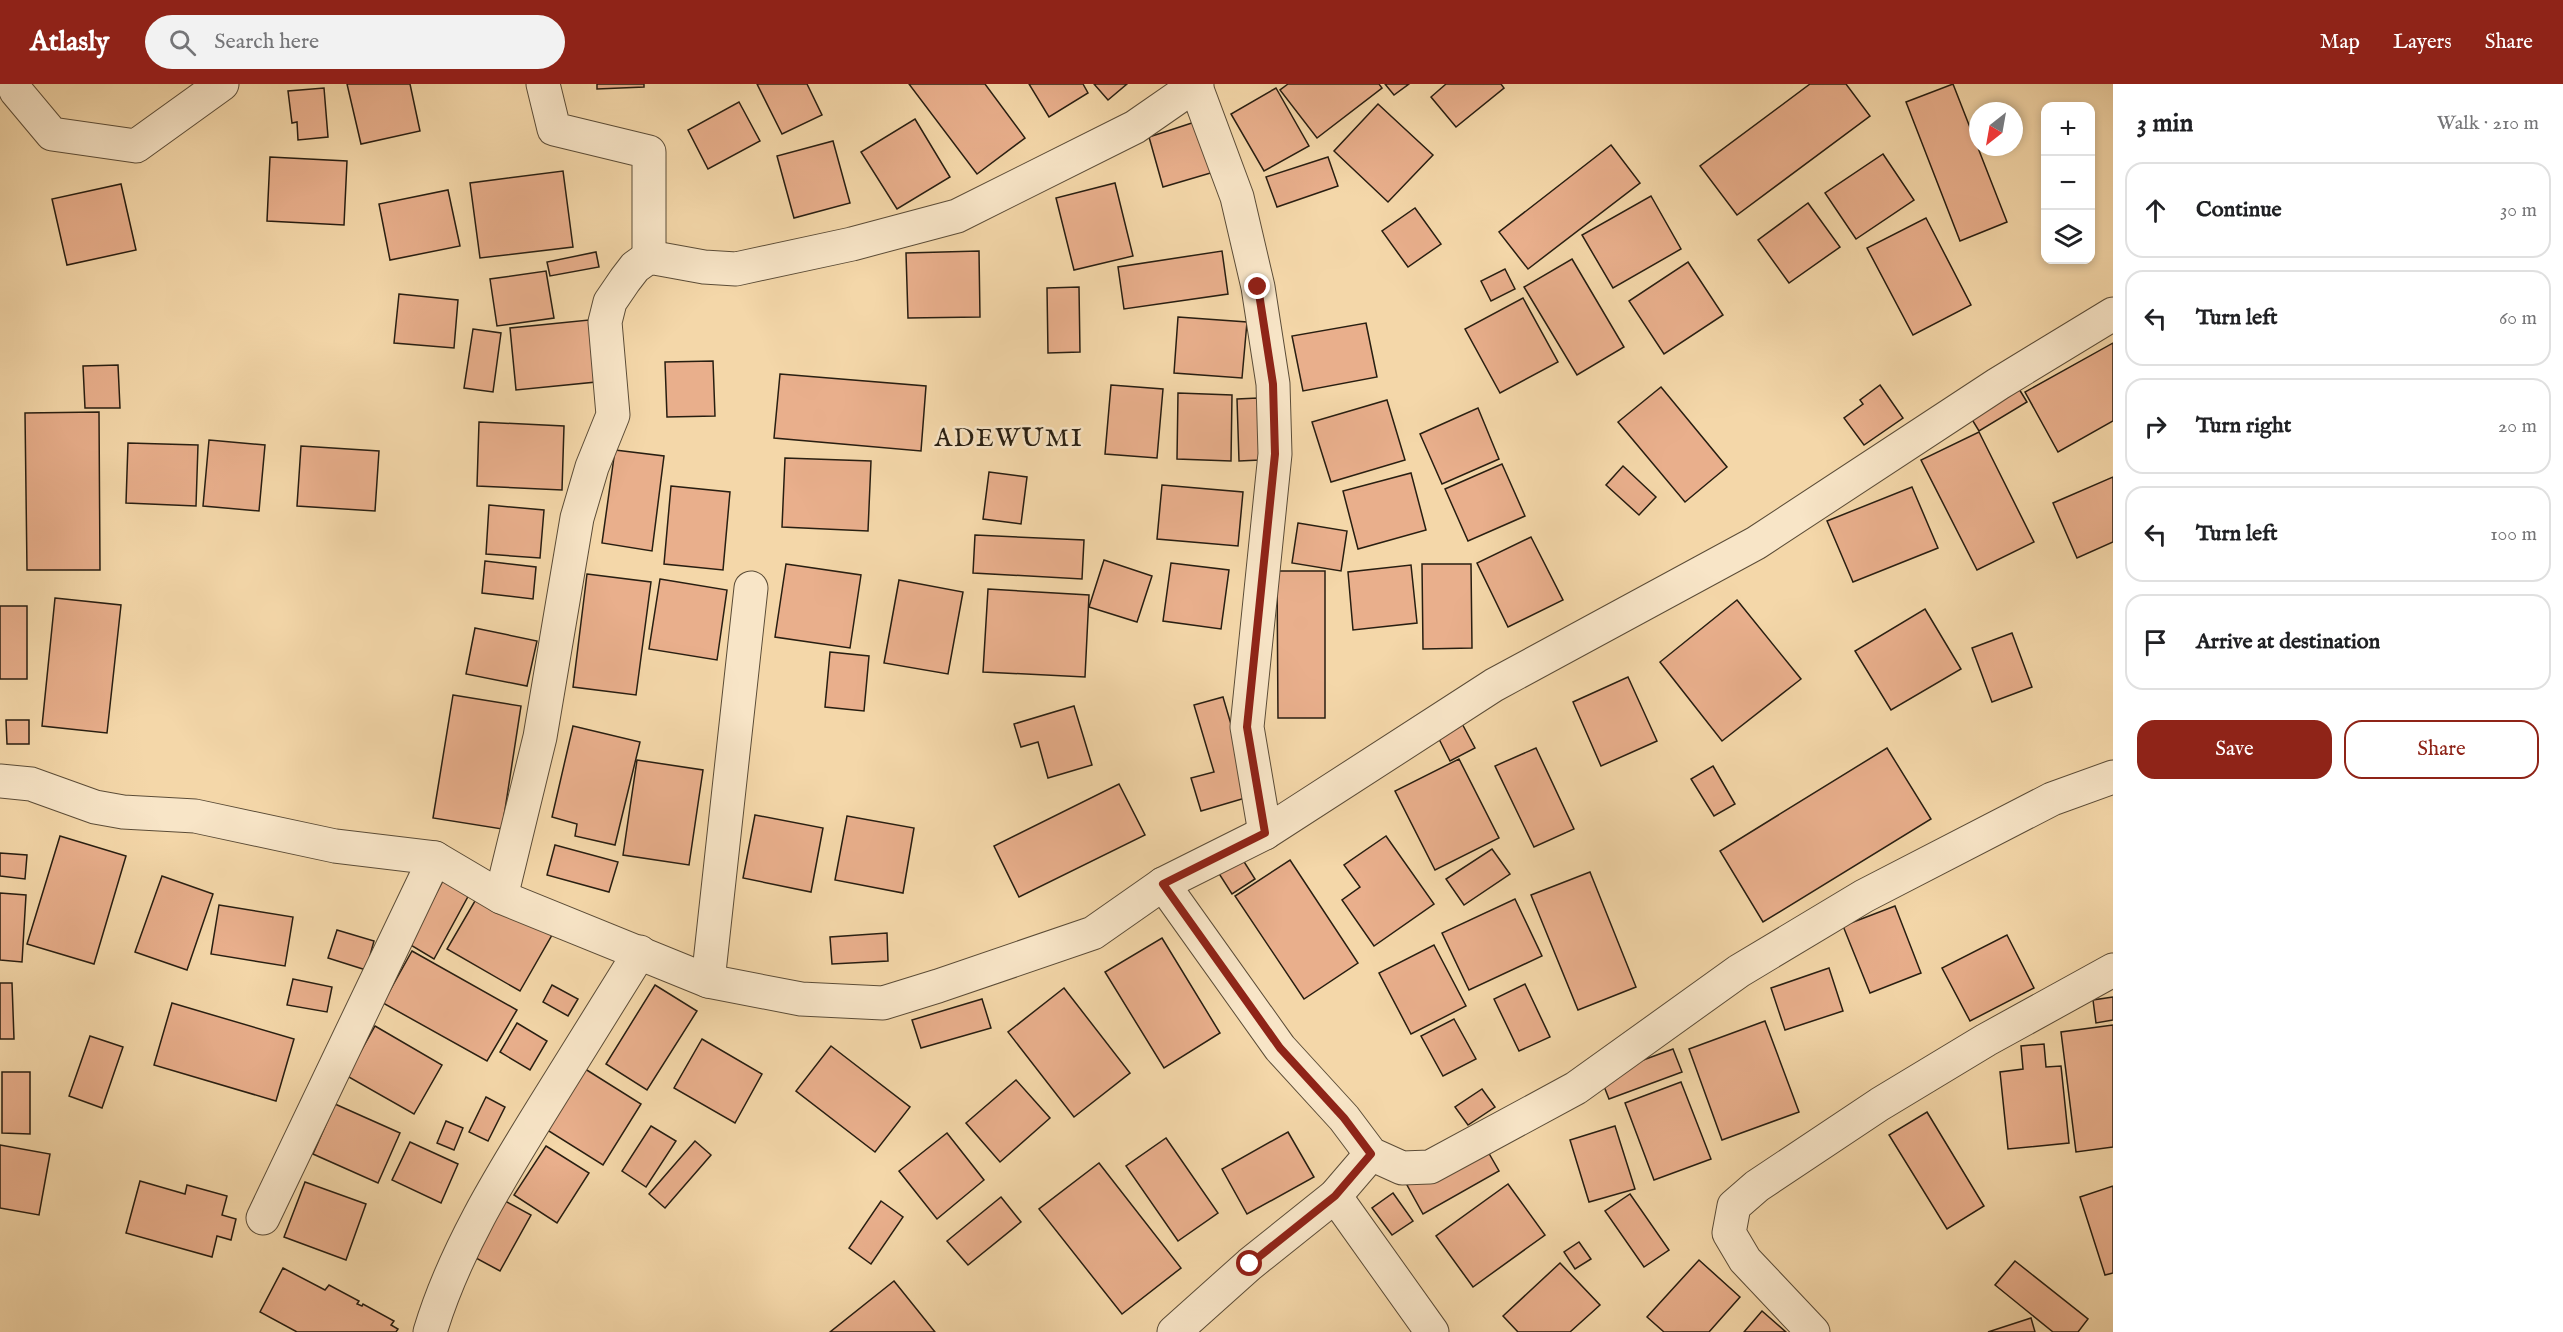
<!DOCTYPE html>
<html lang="en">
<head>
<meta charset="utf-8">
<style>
  body { margin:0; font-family:"IM FELL English",serif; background:#f2f2f2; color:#202124 }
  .controls { position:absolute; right:18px; top:18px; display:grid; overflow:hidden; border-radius:12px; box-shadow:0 3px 9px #0003 }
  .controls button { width:54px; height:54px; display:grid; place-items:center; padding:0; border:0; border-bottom:2px solid #e0e0e0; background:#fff; color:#202124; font:30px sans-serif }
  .compass { position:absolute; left:1969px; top:18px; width:54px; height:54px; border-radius:50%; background:#fff; box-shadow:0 3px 9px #0003; rotate:211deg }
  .stop { position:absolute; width:18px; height:18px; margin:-14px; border:4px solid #8f2418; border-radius:50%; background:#fff }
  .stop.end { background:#8f2418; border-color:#fff; box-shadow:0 2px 6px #0008 }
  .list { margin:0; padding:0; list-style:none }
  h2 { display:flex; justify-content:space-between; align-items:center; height:78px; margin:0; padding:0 24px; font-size:26px }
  h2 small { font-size:20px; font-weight:400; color:#757577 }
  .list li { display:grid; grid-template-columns:39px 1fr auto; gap:18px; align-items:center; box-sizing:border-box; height:96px; margin:0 12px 12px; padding:0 12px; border:2px solid #e0e0e0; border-radius:18px }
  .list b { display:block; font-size:22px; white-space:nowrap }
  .list em { font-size:20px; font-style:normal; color:#757577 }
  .actions { display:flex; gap:12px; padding:18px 24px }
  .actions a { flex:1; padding:14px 0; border:2px solid #8f2418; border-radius:18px; text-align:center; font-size:21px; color:#8f2418 }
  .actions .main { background:#8f2418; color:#fff }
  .icon { flex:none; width:33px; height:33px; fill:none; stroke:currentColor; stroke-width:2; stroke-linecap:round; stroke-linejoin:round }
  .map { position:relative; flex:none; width:2113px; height:1248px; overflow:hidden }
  header { display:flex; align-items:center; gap:36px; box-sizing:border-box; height:84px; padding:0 30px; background:#8f2418; color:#fff }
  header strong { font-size:28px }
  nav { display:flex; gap:33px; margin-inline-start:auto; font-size:21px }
  .search { width:420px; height:54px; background:#f2f2f2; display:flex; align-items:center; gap:15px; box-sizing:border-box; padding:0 21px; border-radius:33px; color:#757577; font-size:22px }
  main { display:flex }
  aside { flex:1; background:#fff }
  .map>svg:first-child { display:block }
  .building { fill:#e9af8c; stroke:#281e11; stroke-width:1.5 }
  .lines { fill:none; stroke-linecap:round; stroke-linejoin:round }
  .minor-casing { stroke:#5b4c37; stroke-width:35 }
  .minor { stroke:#f8e5c7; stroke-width:33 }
  .route { stroke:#8f2418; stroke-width:8 }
  .labels { text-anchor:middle; stroke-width:5; stroke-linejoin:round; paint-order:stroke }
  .quarter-label { font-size:26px; letter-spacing:1.5px; fill:#281e11; stroke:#f8e5c7 }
</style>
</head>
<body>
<header>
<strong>Atlasly</strong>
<div class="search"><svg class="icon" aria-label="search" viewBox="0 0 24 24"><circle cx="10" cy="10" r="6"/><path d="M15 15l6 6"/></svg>Search here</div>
<nav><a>Map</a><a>Layers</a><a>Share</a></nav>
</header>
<main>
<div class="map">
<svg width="2113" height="1248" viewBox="0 0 2113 1248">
  <rect width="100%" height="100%" fill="#f4d7a9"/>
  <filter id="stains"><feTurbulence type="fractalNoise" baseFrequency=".00333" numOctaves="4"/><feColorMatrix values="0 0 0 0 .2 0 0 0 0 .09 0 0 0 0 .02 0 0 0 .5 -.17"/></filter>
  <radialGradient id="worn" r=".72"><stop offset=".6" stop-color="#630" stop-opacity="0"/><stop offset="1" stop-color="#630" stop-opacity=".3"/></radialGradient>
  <g class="building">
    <polygon points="347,0 410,0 420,47 361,60"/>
    <polygon points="597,0 644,0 644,3 597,5"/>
    <polygon points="757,0 807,0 822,31 782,50"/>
    <polygon points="909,0 985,0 1025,54 977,90"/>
    <polygon points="1029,0 1083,0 1088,9 1049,33"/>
    <polygon points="1094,0 1127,0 1108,16"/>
    <polygon points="1288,0 1379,0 1382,4 1317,54 1280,6"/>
    <polygon points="1385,0 1409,0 1394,11"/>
    <polygon points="1446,0 1501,0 1504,4 1456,43 1431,13"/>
    <polygon points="1810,0 1846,0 1870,32 1737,131 1700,82"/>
    <polygon points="1953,0 2007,138 1960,157 1906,18"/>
    <polygon points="324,4 328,53 298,56 297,38 292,39 288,7"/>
    <polygon points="1276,4 1309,62 1264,87 1231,30"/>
    <polygon points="739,18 760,57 708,85 688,46"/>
    <polygon points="1378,20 1433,71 1388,118 1334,67"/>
    <polygon points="915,35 950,93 897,125 861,68"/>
    <polygon points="1198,37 1214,88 1163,103 1149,53"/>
    <polygon points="833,57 850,119 794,134 777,72"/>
    <polygon points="1611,61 1640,99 1528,185 1499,148"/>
    <polygon points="1883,70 1914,116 1856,155 1825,109"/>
    <polygon points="270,73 347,77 344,141 267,137"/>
    <polygon points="1328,73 1338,102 1277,123 1266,93"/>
    <polygon points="563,87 573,163 480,174 470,99"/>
    <polygon points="1115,99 1133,172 1074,186 1056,114"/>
    <polygon points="121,100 136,166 67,181 52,115"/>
    <polygon points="448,106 460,162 390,176 379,120"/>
    <polygon points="1651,112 1681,165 1613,204 1582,151"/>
    <polygon points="1808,119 1840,163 1789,199 1758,156"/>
    <polygon points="1415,124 1441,160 1408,183 1382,147"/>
    <polygon points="1926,134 1971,221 1913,251 1867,164"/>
    <polygon points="979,167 980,233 908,234 906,169"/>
    <polygon points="1222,167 1228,210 1124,225 1118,183"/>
    <polygon points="596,168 599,183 550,192 547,178"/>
    <polygon points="1572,175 1624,263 1577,291 1524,203"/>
    <polygon points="1688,178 1723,231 1664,270 1629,217"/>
    <polygon points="1505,185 1515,205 1491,217 1481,197"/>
    <polygon points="546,187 554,234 497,242 490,195"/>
    <polygon points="1079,203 1080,268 1048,269 1047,204"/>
    <polygon points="399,210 458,216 454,264 394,259"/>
    <polygon points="1523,214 1558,278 1500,309 1465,245"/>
    <polygon points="1178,233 1247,238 1242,294 1174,289"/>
    <polygon points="589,236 596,298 516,306 510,244"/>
    <polygon points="1366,239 1377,293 1303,307 1292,252"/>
    <polygon points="473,245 501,249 493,308 464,304"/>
    <polygon points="2113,259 2113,337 2058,368 2025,308"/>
    <polygon points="713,277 715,332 667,333 665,278"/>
    <polygon points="118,281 120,324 85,324 83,282"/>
    <polygon points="780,290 926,302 921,367 774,354"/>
    <polygon points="2013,295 2027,318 1979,347 1965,324"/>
    <polygon points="1111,301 1163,305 1157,374 1105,370"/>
    <polygon points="1880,301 1903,334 1864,361 1844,334 1863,320 1860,316"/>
    <polygon points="1661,303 1727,383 1685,418 1618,338"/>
    <polygon points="1178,309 1232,311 1231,377 1177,375"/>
    <polygon points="1258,314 1260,376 1239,377 1237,315"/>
    <polygon points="1387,316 1405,376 1331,398 1312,338"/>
    <polygon points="1478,324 1499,375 1442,400 1420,350"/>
    <polygon points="99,328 100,486 27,486 25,329"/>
    <polygon points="479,338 564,342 562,406 477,402"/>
    <polygon points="1979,348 2034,458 1977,486 1921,376"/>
    <polygon points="209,356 265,361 259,427 203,422"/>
    <polygon points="128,359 198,361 196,422 126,419"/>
    <polygon points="301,362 379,367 375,427 297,422"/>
    <polygon points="615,366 664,372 652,467 602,459"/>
    <polygon points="785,374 871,377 868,447 782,443"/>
    <polygon points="1502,380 1525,432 1468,457 1445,405"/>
    <polygon points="1623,382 1656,413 1639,431 1606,401"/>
    <polygon points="989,388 1027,393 1021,440 983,435"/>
    <polygon points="1411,389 1426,446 1358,465 1343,407"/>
    <polygon points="2113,393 2113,458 2077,474 2053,419"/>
    <polygon points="1162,401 1243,408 1238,462 1157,455"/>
    <polygon points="671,402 730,408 723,486 664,480"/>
    <polygon points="1912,403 1938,464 1853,498 1827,437"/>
    <polygon points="489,421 544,426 540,474 486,470"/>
    <polygon points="1298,439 1347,447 1341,487 1292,479"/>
    <polygon points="975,451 1084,456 1082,495 973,489"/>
    <polygon points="1531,453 1563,516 1508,543 1477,479"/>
    <polygon points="1104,476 1152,492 1137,538 1089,523"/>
    <polygon points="485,477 536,483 533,515 482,509"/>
    <polygon points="1171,479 1229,486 1221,545 1163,537"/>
    <polygon points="786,480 861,491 850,564 775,553"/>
    <polygon points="1422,480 1471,480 1472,564 1423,565"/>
    <polygon points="1411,481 1417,539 1353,546 1348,488"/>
    <polygon points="1277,487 1325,487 1325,634 1278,634"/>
    <polygon points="587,490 651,498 636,611 573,603"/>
    <polygon points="660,495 727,506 717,576 649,565"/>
    <polygon points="899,496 963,508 948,590 884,579"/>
    <polygon points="988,505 1089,511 1085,593 983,588"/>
    <polygon points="55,514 121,521 107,649 42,642"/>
    <polygon points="1737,516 1801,595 1722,657 1660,578"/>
    <rect x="0" y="522" width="27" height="73"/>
    <polygon points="1925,525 1961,585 1891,626 1855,567"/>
    <polygon points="475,544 537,557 527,602 466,590"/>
    <polygon points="2012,549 2032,603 1992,618 1972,564"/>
    <polygon points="830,568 869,572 864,627 825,623"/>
    <polygon points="1628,593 1657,657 1601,682 1573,618"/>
    <polygon points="453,611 521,622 502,745 433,734"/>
    <polygon points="1223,613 1252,712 1201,727 1191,694 1214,688 1194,621"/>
    <polygon points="1074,622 1092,681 1048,694 1038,658 1021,663 1014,640"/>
    <polygon points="1459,634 1475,664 1450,677 1435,647"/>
    <polygon points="6,636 29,636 29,660 7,660"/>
    <polygon points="573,642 640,658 615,761 575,752 577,740 552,733"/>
    <polygon points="1536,664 1574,745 1534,763 1495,682"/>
    <polygon points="1887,664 1931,735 1763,838 1720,767"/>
    <polygon points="1459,675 1499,754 1435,786 1395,707"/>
    <polygon points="637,676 703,686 689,781 623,771"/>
    <polygon points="1713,682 1735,720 1714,732 1691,695"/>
    <polygon points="1119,700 1145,751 1019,813 994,762"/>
    <polygon points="755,731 823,744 811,808 743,794"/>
    <polygon points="847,732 914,744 903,809 835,796"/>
    <polygon points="60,752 126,772 94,880 27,860"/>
    <polygon points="1386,752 1434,820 1374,862 1342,816 1360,803 1344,781"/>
    <polygon points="555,761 618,778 609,808 547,791"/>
    <polygon points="1492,765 1510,790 1464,821 1446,795"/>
    <polygon points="0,769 27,771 25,795 0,792"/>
    <polygon points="1241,773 1255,795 1232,810 1218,788"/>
    <polygon points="1290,776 1358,879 1304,915 1235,812"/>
    <polygon points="1590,788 1636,903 1578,926 1531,811"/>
    <polygon points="162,792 213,810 187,886 135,868"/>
    <polygon points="445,793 471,807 434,875 409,860"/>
    <polygon points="0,809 26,811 22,878 0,876"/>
    <polygon points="479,810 552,851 520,907 447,865"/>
    <polygon points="1515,815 1542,872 1469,906 1442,849"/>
    <polygon points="219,821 293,833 285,882 211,870"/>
    <polygon points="1895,822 1921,889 1870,909 1843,842"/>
    <polygon points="337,846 374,857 366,886 328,874"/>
    <polygon points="887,849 888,877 832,880 830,853"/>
    <polygon points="2007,851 2034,904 1970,937 1942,884"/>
    <polygon points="1162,854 1220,949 1164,984 1105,888"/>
    <polygon points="1434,861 1466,922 1411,950 1379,889"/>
    <polygon points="412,867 517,926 487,977 383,919"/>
    <polygon points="1829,884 1843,927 1785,946 1771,904"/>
    <polygon points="293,895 332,903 327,928 287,921"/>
    <polygon points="0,899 12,899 14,955 0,955"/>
    <polygon points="1525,900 1550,953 1519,967 1494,915"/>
    <polygon points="552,901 578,915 568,932 543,918"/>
    <polygon points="655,901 697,927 647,1006 606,980"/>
    <polygon points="1064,904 1130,989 1074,1033 1008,948"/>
    <polygon points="2113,913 2113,936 2096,939 2093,916"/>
    <polygon points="982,915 991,944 921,964 912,936"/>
    <polygon points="172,919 294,955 276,1017 154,981"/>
    <polygon points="1454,935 1476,975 1443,992 1421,952"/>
    <polygon points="1765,937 1799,1028 1722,1056 1689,965"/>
    <polygon points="517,939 547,957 530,986 500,968"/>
    <polygon points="2113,941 2113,1063 2076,1068 2061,948"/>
    <polygon points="375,942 442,981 414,1030 347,992"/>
    <polygon points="90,952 123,963 102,1024 69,1012"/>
    <polygon points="702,955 762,990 735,1039 674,1004"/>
    <polygon points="2044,960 2046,983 2061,982 2069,1059 2008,1065 2000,988 2023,985 2021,962"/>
    <polygon points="831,962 910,1023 875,1068 796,1007"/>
    <polygon points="1673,965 1682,988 1609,1015 1600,992"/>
    <polygon points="582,983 641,1020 603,1081 544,1044"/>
    <polygon points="2,988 30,988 30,1050 2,1049"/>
    <polygon points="1016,996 1050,1034 1000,1078 966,1039"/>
    <polygon points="1681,998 1711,1075 1654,1096 1625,1019"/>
    <polygon points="1482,1005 1495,1023 1468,1041 1455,1023"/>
    <polygon points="486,1013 505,1023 488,1057 469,1048"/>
    <polygon points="335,1020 400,1049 378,1099 313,1070"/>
    <polygon points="1927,1028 1984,1122 1947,1145 1889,1051"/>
    <polygon points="446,1037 463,1044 454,1066 437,1059"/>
    <polygon points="651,1042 676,1057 646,1103 622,1087"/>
    <polygon points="1615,1042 1635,1105 1589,1118 1570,1056"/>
    <polygon points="1288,1048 1314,1093 1247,1130 1222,1085"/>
    <polygon points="947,1049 984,1096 937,1135 899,1087"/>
    <polygon points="1166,1054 1218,1129 1178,1157 1126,1082"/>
    <polygon points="695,1057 711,1071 665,1124 649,1110"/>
    <polygon points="410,1058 458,1080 441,1119 392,1096"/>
    <polygon points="1483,1059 1499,1087 1423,1130 1407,1101"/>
    <polygon points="0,1061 50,1070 39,1131 0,1124"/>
    <polygon points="546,1062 589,1089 557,1139 514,1111"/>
    <polygon points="1099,1079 1181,1184 1122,1230 1039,1125"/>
    <polygon points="140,1097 185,1110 187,1101 227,1112 222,1131 236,1135 231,1156 217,1152 212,1173 126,1149"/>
    <polygon points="305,1098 366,1120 346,1176 284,1153"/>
    <polygon points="1508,1100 1545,1151 1473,1203 1436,1152"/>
    <polygon points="2113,1102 2113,1189 2105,1191 2080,1113"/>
    <polygon points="1393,1109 1413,1137 1392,1151 1372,1124"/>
    <polygon points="1630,1110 1669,1166 1644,1183 1605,1127"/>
    <polygon points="1001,1113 1021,1138 968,1181 947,1157"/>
    <polygon points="505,1117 531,1131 500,1187 474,1173"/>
    <polygon points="881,1117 903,1133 871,1180 849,1164"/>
    <polygon points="1579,1158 1591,1175 1575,1185 1564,1168"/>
    <polygon points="1699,1176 1740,1213 1709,1248 1664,1248 1647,1233"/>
    <polygon points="2015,1177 2088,1235 2078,1248 2053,1248 1995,1201"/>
    <polygon points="1560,1179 1600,1221 1570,1248 1518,1248 1503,1232"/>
    <polygon points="283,1184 325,1206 329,1201 359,1217 357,1220 362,1222 363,1220 394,1237 391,1241 398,1245 396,1248 297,1248 260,1228"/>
    <polygon points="894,1197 935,1248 830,1248"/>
    <polygon points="1762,1227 1786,1248 1744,1248"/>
    <polygon points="2031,1234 2035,1248 1988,1248"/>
  </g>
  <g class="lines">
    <defs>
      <g id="minor">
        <polyline points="13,0 16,7 52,50 136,62 222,0"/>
        <polyline points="543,0 554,45 649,68 649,173"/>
        <polyline points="1195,0 1237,113 1258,203 1273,300 1275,370 1247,643 1265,749"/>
        <polyline points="0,697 31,700 95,723 123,728 195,732 335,762 435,774 501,813 708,897 801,915 883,919 938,902 1093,849 1163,800 1265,749 1494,601 1756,459 1998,300 2113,230"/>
        <polyline points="1163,800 1280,964 1344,1034 1371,1070 1402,1084 1430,1083 1576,1004 1739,887 1864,812 2052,715 2113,693"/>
        <polyline points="501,813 540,653 577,434 592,383 613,331 605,238 610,218 625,196 635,183 649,173 704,183 736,185 852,160 957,132 1135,43 1197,0"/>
        <polyline points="708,897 751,504"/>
        <polyline points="1335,1112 1432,1248"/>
        <polyline points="263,1134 435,774"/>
        <path d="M430,1248c24,-80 69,-153 113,-224 32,-52 65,-104 97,-156"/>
        <polyline points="1174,1248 1250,1180 1335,1112 1371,1070"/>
        <polyline points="1813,1248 1745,1176 1729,1149 1734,1122 1757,1102 1880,1020 1986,956 2113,886"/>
      </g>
    </defs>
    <use href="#minor" class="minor-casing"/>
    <use href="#minor" class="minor"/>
  </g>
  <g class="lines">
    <polyline class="route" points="1250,1180 1335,1112 1371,1070 1344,1034 1280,964 1163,800 1265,749 1247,643 1275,370 1273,300 1258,203"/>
  </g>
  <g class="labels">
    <g class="quarter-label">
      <text x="1009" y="362">ADEWUMI</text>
    </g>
  </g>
  <rect width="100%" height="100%" filter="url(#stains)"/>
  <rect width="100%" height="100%" fill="url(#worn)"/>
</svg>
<div class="controls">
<button>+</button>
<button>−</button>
<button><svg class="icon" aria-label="layers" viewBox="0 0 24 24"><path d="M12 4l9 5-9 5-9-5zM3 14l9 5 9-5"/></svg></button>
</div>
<svg class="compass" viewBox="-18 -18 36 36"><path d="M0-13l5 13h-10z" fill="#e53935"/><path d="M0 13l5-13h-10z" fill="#757577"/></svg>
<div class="stop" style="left:1250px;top:1180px"></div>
<div class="stop end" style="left:1258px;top:203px"></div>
</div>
<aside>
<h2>3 min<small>Walk · 210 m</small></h2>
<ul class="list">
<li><svg class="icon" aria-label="ahead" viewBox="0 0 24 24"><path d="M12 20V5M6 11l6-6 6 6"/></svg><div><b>Continue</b></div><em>30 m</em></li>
<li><svg class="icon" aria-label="left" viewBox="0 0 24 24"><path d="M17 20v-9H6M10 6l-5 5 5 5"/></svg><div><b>Turn left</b></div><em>60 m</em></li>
<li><svg class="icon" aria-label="right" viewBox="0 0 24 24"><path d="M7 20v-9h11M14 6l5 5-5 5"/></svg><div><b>Turn right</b></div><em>20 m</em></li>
<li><svg class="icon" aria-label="left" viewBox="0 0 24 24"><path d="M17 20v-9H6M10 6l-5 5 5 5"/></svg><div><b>Turn left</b></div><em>100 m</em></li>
<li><svg class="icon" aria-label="arrive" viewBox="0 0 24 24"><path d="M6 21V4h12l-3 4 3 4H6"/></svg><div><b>Arrive at destination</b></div></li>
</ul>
<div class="actions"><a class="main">Save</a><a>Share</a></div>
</aside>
</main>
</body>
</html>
